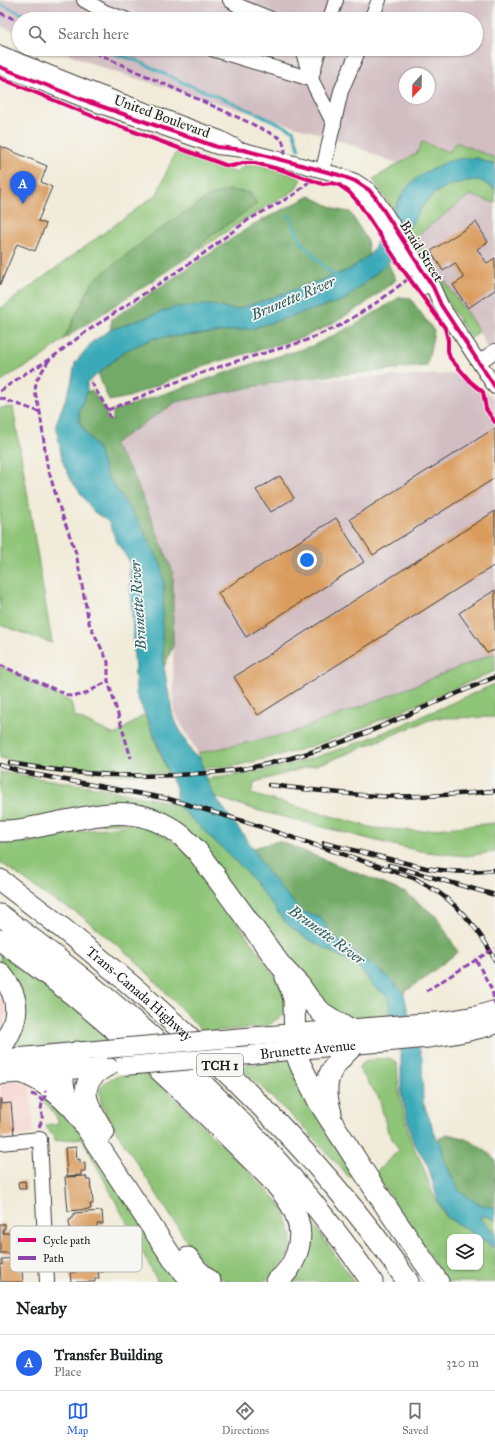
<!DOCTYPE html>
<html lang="en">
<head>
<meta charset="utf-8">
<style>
  body { margin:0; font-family:"IM FELL Great Primer",serif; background:#f6f6f6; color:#202124 }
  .controls { position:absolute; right:12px; bottom:12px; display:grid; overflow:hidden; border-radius:8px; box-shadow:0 1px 3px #0004 }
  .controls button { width:36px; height:36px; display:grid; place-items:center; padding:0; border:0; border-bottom:1px solid #e0e0e0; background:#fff; color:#202124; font:20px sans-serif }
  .compass { position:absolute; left:399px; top:68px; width:36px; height:36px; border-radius:50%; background:#fff; box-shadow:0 1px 3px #0004; rotate:202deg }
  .you { position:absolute; left:307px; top:560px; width:14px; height:14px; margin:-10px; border:3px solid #fff; border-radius:50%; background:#1a73e8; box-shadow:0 0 0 6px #1a73e833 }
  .badge { display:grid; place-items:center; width:26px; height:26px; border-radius:50%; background:#2563eb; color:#fff; font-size:13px; font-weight:700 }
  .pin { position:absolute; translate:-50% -33px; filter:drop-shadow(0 1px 2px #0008) }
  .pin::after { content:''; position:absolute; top:21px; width:14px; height:12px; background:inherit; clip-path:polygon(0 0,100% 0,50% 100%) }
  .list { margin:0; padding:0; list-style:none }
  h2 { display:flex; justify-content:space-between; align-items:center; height:52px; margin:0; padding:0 16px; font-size:17px }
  h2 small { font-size:13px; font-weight:400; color:#757577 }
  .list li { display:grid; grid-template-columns:26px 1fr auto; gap:12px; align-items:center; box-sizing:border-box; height:56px; padding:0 16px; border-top:1px solid #e0e0e0 }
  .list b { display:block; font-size:15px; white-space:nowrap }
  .list p { margin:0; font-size:13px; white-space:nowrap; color:#757577 }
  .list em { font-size:13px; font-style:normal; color:#757577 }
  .icon { flex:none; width:22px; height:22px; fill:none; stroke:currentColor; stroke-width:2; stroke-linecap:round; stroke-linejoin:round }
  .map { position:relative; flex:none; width:495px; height:1282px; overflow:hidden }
  .search { position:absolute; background:#fff; box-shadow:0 1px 3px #0004; left:12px; right:12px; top:12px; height:44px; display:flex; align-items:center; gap:10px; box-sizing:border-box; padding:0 14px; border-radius:22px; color:#757577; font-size:15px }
  .sheet { height:108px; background:#fff }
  nav { display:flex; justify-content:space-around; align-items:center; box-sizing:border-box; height:56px; border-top:1px solid #e0e0e0; background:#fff; font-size:11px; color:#757577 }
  nav a { display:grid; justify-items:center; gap:2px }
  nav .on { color:#2563eb }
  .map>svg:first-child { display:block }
  .built { fill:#f7d0ca }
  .industrial { fill:#d2bec2; fill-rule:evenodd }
  .green { fill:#8fc578; stroke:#56704a }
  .forest { fill:#73aa68; stroke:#486342 }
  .water { fill:#3aaab8; stroke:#2b636a }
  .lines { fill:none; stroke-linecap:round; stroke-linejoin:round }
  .stream { stroke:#3aaab8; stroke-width:3 }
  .building { fill:#da9c5d }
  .minor-casing { stroke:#3c3b38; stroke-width:16 }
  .major-casing { stroke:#3c3b38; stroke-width:20 }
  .highway-casing { stroke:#3c3b38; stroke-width:23 }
  .minor { stroke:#fff; stroke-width:14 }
  .major { stroke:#fff; stroke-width:18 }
  .highway { stroke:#fff; stroke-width:21 }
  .rail-casing { stroke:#1c1c1c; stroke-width:4.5 }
  .rail { stroke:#f6f6f2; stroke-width:3; stroke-dasharray:9; stroke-linecap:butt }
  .major-bridge-casing { stroke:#3c3b38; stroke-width:20; stroke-linecap:butt }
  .major-bridge { stroke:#fff; stroke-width:18 }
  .quiet { stroke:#8e44ad; stroke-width:3; stroke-dasharray:6 3; stroke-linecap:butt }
  .cycleway-casing { stroke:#f6f6f2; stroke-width:6 }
  .cycleway { stroke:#d6006c; stroke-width:4 }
  .labels { text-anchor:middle; stroke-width:3.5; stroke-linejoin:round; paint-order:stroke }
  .shield { fill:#f6f6f2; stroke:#5d5d5c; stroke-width:1 }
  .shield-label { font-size:13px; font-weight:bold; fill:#1c1c1c }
  .street-label { font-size:14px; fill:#1c1c1c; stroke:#f6f6f2 }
  .water-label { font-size:15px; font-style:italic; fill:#2a5c62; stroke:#f6f6f2 }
  .key { fill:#f6f6f2; stroke:#b5b5b2; stroke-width:1 }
  .key-label { font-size:11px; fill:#1c1c1c }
</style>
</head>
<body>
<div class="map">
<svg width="495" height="1282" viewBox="0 0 495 1282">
  <rect width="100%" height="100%" fill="#f6f6f2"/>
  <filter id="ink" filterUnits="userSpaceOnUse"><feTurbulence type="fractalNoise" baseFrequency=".025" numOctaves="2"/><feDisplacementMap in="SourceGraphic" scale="8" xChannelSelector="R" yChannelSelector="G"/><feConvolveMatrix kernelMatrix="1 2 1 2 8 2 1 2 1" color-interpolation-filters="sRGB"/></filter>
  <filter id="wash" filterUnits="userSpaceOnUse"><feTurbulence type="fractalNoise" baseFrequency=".012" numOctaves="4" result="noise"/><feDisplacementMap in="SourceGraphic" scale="16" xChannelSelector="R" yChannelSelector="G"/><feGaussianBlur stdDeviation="0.9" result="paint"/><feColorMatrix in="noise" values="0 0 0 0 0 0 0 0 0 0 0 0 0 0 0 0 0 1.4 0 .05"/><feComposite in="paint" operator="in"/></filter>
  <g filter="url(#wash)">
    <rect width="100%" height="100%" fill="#f1ebd9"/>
    <g class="built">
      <polygon points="0,985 8,1004 0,1036"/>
      <polygon points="0,1080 30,1082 33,1134 0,1139"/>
    </g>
    <g class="industrial">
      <path d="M0,0h495v163l-87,5 -74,-30 -226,-68 -51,-21h419v-30h-457v14l-19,-7zM405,74h24v24h-24z"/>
      <polygon points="470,195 495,203 495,368 479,331 415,237"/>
      <polygon points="457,374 492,396 495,400 495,657 288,734 198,753 174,712 173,646 173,572 113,444 176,402 288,380"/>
    </g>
    <g class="green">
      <polygon points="422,142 449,152 456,142 495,158 495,165 477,158 412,182 403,193 393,210 373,179 417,153"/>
      <path d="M178,150l58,23c2,-3 4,-5 7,-6 14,-7 44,6 58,12l-6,11 -57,34 -53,35 28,-25 43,-30 -6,-11 -157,88 -29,58 -26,21 -30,16 -8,7v-74l157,-115 16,-37z"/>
      <path d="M479,180l16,9v14l-25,-8 -55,42 64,94 -8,8 -44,-69 -20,-39c20,-33 30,-49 72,-51z"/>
      <polygon points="13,407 52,643 0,625 0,408"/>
      <polygon points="495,653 495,671 345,735 293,752 235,766 202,768 198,753 288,734 396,693"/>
      <polygon points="0,666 21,676 71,702 74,716 115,735 145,714 168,773 120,774 41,766 0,758"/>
      <path d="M495,684v33l-61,1 -105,43 -74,21 -4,12 123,34 42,3 79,-8v29l-29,4 -40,-4 -33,-7 -133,-34 -45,-14 -9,-18c21,-3 43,-5 64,-10 77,-16 153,-54 225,-85z"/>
      <path d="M0,772l101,16 75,16 68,65 42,53 18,15 56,31 12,17 15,11 4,18c-21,1 -40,7 -60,-3l-156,-189 -175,3z"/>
      <path d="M141,823l45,26 88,126 10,18 3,19 -21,15 -63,5 -68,-72 -56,-46 -29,-16 -50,-36v-21c26,5 51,-4 77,-9 21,-3 43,-6 64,-9z"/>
      <polygon points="0,949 115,1041 12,1049 16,1039 0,966"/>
      <path d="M389,1058l8,5 2,30 12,49 12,24 8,24 15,27 33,20h-29v30h30v-29l15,12v32h-48l-72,-109 24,-23 -11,-18 -9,-34 -21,-30c8,-10 19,-9 31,-10z"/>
      <polygon points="289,1059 353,1175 350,1178 305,1129 239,1066"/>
      <path d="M150,1073l123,123 10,13 9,26 -4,22 -19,22 -9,3h-30l-12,-5 -23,-23 -87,-136c-3,-6 -7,-14 -8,-21 -4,-24 35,-23 50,-24z"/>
      <path d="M46,1097l23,19 113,166h-24l-76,-144 -28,3 -1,-5 -7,-9 2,-3 10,1c1,-9 -8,-16 -14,-23z"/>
      <polygon points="301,1206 354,1282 287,1282 306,1248"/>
      <polygon points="481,1216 485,1216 495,1219 495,1233 479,1218"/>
    </g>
    <g class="forest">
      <polygon points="229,190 250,193 257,204 213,234 185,259 64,339 93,281 157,231 208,197"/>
      <polygon points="310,196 338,210 350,212 367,240 369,255 349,270 274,297 235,310 210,305 110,330 112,319 254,224"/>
      <polygon points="388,263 396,280 362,306 326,327 301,338 206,365 129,397 109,401 98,374 125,351 154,338 207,334 254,328 318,307 329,305 344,300"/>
      <polygon points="400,297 410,298 434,331 427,366 288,380 176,402 113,444 133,474 173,572 173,646 164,667 162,638 161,565 140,524 106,474 97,448 86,433 79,422 79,411 87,392 92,390 105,409 108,420 113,421 113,411 246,366 312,346 353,326"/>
      <polygon points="279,841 406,893 437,917 458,952 404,993 387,976 332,935 321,918 301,911 267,872 253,848"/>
      <path d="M447,1134c22,4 32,11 48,25v49l-16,-4 -20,-13 -15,-31 -3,-16 -3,-5z"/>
    </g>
    <polygon class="water" points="464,158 477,158 495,165 495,189 479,180 467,181 450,185 433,194 422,206 388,263 344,300 254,328 207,334 154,338 125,351 87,383 87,392 79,411 79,422 86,433 97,448 106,474 140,524 161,565 164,584 162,638 164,667 173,717 192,753 200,758 206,779 215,797 253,848 267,872 301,911 321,918 332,935 387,976 404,993 407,1008 422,1058 423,1102 437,1139 441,1143 444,1160 459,1191 479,1204 495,1208 495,1219 485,1216 479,1218 495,1233 495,1248 487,1242 447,1217 438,1201 427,1163 413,1142 401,1093 401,1055 387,996 372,985 360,968 304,937 285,922 244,869 176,804 176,787 168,773 157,742 136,694 129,561 116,541 109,522 94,512 71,480 62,460 56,424 71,384 75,363 92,342 110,330 175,307 210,305 235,310 274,297 349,270 370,255 403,193 412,182 424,173 448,161"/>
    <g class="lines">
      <g class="stream">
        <polyline points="0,4 34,19"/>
        <polyline points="102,49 140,62 184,83 229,101 293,130 299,149"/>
        <polyline points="289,215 302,243 324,267 337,277"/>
      </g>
    </g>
    <g id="blocks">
      <g class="building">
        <polygon points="0,146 47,166 41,182 52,187 38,221 46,224 35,251 17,244 0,285"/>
        <polygon points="476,222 488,242 477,249 487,263 495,258 495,290 468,308 453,285 464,278 455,263 443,271 431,251"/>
        <polygon points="495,428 495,478 373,555 350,519"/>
        <polygon points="280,476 294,498 271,512 256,490"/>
        <polygon points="495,511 495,565 258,715 234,677"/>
        <polygon points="336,518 364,562 246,637 218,593"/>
        <polygon points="495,590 495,650 487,653 459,613"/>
        <polygon points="0,1099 1,1099 1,1104 11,1103 14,1136 0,1137"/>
        <polygon points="76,1147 77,1160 80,1159 80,1163 85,1162 85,1171 81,1171 81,1175 67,1176 65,1148"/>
        <polygon points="86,1176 87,1180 90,1180 91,1191 92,1191 93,1204 90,1204 91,1209 68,1211 65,1177"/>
        <polygon points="25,1181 26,1189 19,1189 18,1182"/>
        <polygon points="102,1211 103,1224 97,1224 97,1227 70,1230 69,1220 72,1219 72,1216 74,1216 74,1213"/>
        <polygon points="0,1224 5,1224 5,1229 3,1229 3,1233 13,1233 14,1253 0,1253"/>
        <polygon points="92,1249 93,1251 97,1251 98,1256 103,1256 103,1258 106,1258 106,1265 105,1265 105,1269 104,1269 104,1272 98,1272 99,1278 95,1278 95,1282 71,1282 70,1273 76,1272 77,1267 76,1261 72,1261 71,1250"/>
        <polygon points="22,1258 23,1269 18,1269 18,1270 22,1271 23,1282 1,1282 0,1265 2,1265 2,1259"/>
      </g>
    </g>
  </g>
  <g filter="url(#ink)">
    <use href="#blocks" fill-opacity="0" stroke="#3c3b38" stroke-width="1"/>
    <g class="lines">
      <defs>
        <g id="minor">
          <polyline points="84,0 105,12 125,19"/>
          <polyline points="230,0 239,6 271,19"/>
          <polyline points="330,19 336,0"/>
          <polyline points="371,19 379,0"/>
          <polyline points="212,49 311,79 319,49"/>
          <polyline points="302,49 311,79 334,124"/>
          <polyline points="0,53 92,90 220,138 235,146"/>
          <polyline points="0,67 89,102 217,147 244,150 339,175 355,181 369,190 375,197 433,287 441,305 495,387"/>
          <polyline points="323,170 341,91 359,49"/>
          <polyline points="350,184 365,202 401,258 424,287"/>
          <polyline points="479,362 495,351"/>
          <polyline points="0,1143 40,1139 47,1282"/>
        </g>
        <g id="major">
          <polyline points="233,1038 443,1021 478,1015 495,1010"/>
          <path id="s1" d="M251,1055c34,-4 68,-7 101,-10 48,-4 97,-6 143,-20"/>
          <polyline points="0,1059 106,1049"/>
          <polyline points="0,1075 109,1067"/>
        </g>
        <g id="highway">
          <path d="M0,831c15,1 31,-3 45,-6 51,-9 92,-25 137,11 5,5 10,10 15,15l84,115 19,20 9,13 13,14 24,15"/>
          <path id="s2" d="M0,880c71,53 138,109 202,169 77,71 147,147 206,233"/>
          <path d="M0,915c141,104 273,222 372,367"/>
          <path d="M0,940c87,60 166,133 240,208 19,20 48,43 57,70 8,23 -2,50 -21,64"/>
          <path d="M0,973c23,27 19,49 0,76"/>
          <polyline points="286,977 291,989 294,999 295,1050 300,1064 319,1102 335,1127 389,1211 438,1282"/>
          <path d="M77,1052c-13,21 -19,23 -9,48l105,159 20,23"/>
          <path d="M23,1073c19,7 32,18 46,32"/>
          <path d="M331,1113c-11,-33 0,-47 23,-68"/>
          <path d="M104,1132c-15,-24 -32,-47 1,-65"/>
          <polyline points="188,1258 197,1270 210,1282"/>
        </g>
      </defs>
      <use href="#minor" class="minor-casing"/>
      <use href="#major" class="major-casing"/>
      <use href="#highway" class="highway-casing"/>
      <use href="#minor" class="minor"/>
      <use href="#major" class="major"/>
      <use href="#highway" class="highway"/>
      <defs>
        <g id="rail">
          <path d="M10,763c76,14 155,17 232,6 31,-5 62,-14 91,-24 32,-10 62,-25 92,-38 24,-10 47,-20 70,-30"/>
          <path d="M0,765l22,7 147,27 77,23 168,56c8,5 16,9 24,14 24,17 44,42 57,68"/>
          <path d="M269,785c36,4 71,9 107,11 40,2 79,-2 119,-5"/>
          <path d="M324,843l102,25c23,4 46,5 69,2"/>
          <polyline points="389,865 495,895"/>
        </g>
      </defs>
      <use href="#rail" class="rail-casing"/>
      <use href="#rail" class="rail"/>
      <defs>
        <g id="major-bridge">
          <polyline points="106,1049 233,1038"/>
          <polyline points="124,1066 251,1055"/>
        </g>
      </defs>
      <use href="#major-bridge" class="major-bridge-casing"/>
      <use href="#major-bridge" class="major-bridge"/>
      <g class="quiet">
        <polyline points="0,13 19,21"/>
        <polyline points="87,49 246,121 282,139 285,150 282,160"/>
        <polyline points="49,360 36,381 35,392 40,412 47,465 59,506 76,553 89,623 108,662 108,681 131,758"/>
        <polyline points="91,382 108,410 110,418"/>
        <polyline points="0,391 26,373 49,360 83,334 196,259 248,220 295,194 312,179"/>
        <polyline points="0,398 40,412"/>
        <polyline points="108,410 171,384 230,363 302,342 341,325 379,301 412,276"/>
        <polyline points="0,665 70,696 83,695 108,681"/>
        <polyline points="476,960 492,990 495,1005"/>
        <polyline points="426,991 495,948"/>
        <polyline points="31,1094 37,1096 43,1101"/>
        <path d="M39,1127c7,-13 0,-14 3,-23 1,-6 5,-7 3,-13"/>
      </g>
      <defs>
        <g id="cycleway">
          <polyline points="0,67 89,102 217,147 244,150 339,175 355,181 369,190 375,197 433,287 441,305 495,387"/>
          <polyline points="0,78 97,118 225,165 232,166 243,163 255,163 282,170 323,184 332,183 339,185 349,192 358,202 401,267 445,328 448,340 448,351 450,358 470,381 483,392 486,409 495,422"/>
        </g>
      </defs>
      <use href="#cycleway" class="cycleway-casing"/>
      <use href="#cycleway" class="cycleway"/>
    </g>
  </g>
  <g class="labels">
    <rect class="shield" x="197" y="1054" width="46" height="22" rx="3"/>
    <g class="shield-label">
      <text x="220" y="1070">TCH 1</text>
    </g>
    <g class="street-label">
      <text transform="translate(162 116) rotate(20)" y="5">United Boulevard</text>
      <text transform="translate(422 251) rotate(58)" y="5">Braid Street</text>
      <text dy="5" stroke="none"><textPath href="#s2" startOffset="180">Trans-Canada Highway</textPath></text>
      <text dy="5" stroke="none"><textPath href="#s1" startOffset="57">Brunette Avenue</textPath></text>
    </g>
    <g class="water-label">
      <text transform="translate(293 298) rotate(-23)" y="5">Brunette River</text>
      <text transform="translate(138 605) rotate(-94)" y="5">Brunette River</text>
      <text transform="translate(327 935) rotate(36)" y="5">Brunette River</text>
    </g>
  </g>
  <rect x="10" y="1226" width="132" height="46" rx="6" class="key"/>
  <rect x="18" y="1238" width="18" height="4" fill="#d6006c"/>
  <rect x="18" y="1256" width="18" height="4" fill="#8e44ad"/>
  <g class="key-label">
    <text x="43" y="1244">Cycle path</text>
    <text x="43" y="1262">Path</text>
  </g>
</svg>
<div class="controls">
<button><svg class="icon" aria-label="layers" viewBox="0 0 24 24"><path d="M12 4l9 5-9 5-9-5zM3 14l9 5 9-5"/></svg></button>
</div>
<svg class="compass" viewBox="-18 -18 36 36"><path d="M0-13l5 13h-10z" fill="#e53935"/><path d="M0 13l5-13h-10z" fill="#757577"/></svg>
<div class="you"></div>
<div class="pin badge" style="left:23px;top:204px">A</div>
<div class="search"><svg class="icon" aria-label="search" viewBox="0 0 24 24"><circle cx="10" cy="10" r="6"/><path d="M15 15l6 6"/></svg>Search here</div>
</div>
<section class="sheet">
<h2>Nearby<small></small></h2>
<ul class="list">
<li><span class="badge">A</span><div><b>Transfer Building</b><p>Place</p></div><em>320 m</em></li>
</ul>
</section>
<nav>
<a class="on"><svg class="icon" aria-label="map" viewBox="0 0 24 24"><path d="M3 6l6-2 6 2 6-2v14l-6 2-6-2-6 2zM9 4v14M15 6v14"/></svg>Map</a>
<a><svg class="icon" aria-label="directions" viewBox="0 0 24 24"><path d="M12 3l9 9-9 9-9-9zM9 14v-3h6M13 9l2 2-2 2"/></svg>Directions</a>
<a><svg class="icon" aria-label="saved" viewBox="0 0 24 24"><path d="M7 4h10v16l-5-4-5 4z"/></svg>Saved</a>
</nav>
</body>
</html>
